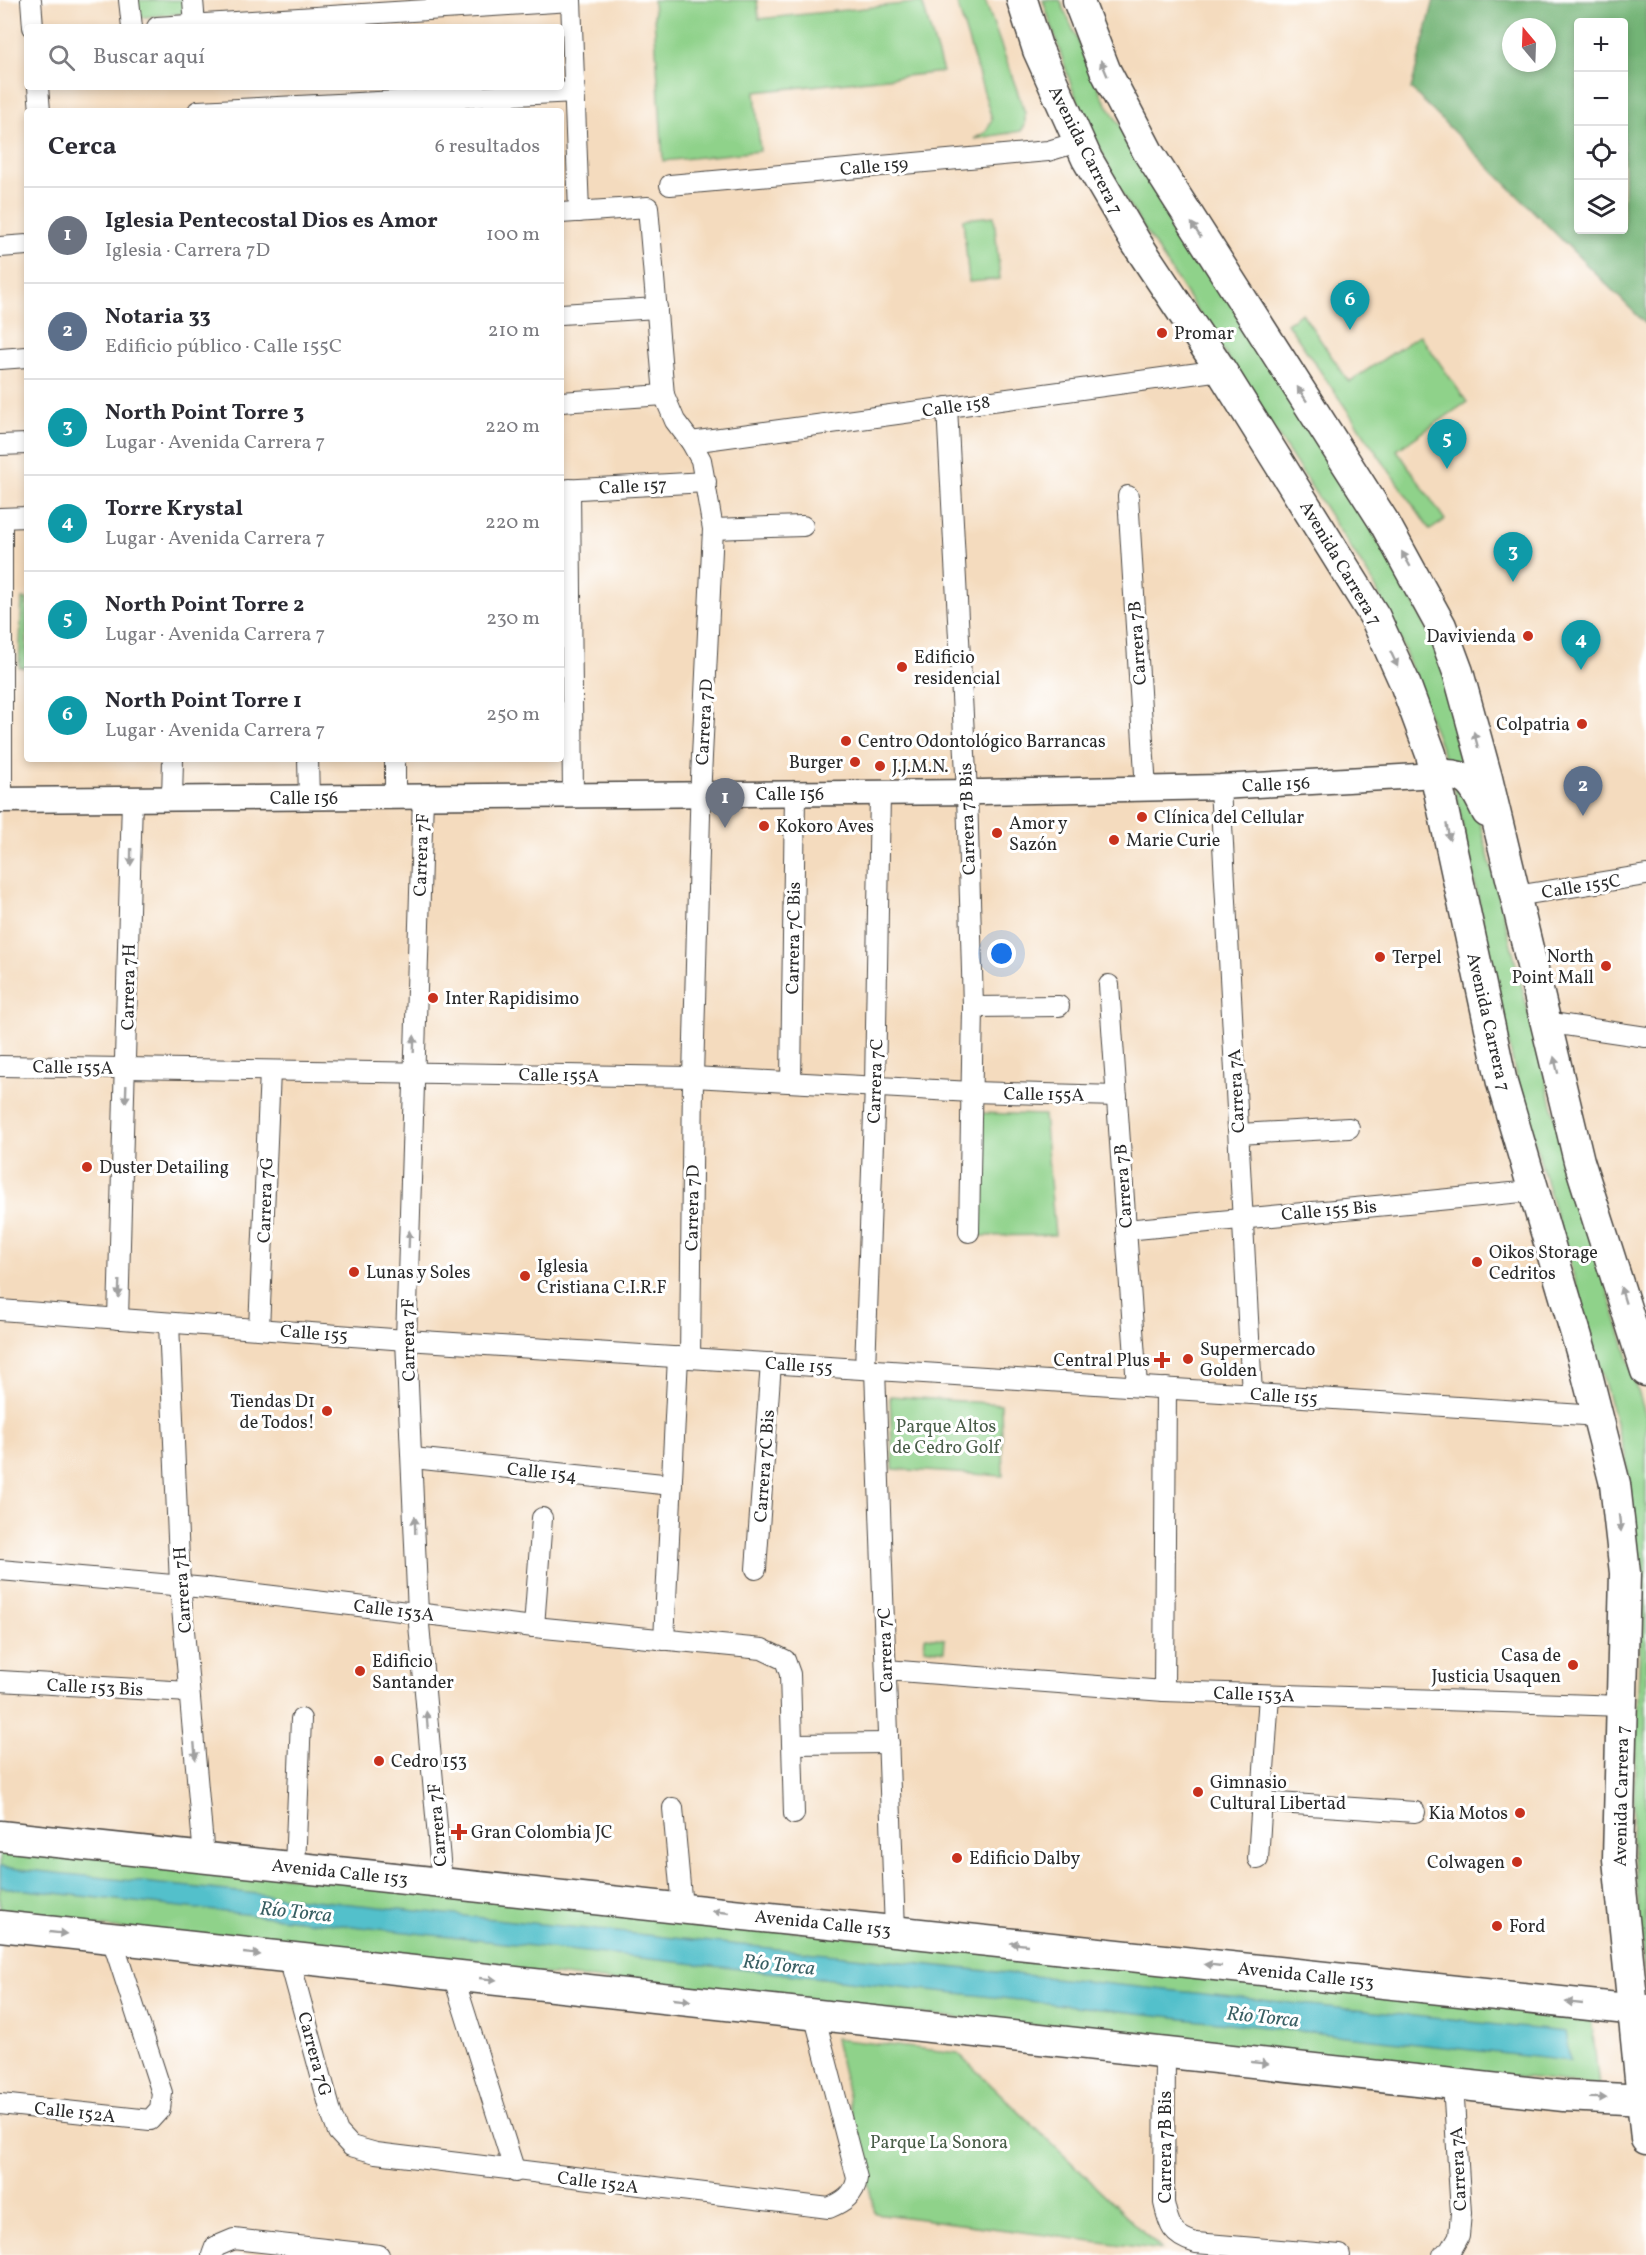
<!DOCTYPE html>
<html lang="es">
<head>
<meta charset="utf-8">
<style>
  body { margin:0; font-family:Vollkorn,serif; background:#f7f7f7; color:#2b2b33 }
  .controls { position:absolute; right:18px; top:18px; display:grid; overflow:hidden; border-radius:6px; box-shadow:0 3px 9px #0003 }
  .controls button { width:54px; height:54px; display:grid; place-items:center; padding:0; border:0; border-bottom:2px solid #e1e1e2; background:#fff; color:#2b2b33; font:30px sans-serif }
  .compass { position:absolute; left:1502px; top:18px; width:54px; height:54px; border-radius:50%; background:#fff; box-shadow:0 3px 9px #0003; rotate:341deg }
  .you { position:absolute; left:1002px; top:954px; width:21px; height:21px; margin:-15px; border:4px solid #fff; border-radius:50%; background:#1a73e8; box-shadow:0 0 0 9px #1a73e833 }
  .badge { display:grid; place-items:center; width:39px; height:39px; border-radius:50%; background:#c8321e; color:#fff; font-size:20px; font-weight:700 }
  .pin { position:absolute; translate:-50% -50px; filter:drop-shadow(0 2px 3px #0008) }
  .pin::after { content:''; position:absolute; top:32px; width:21px; height:18px; background:inherit; clip-path:polygon(0 0,100% 0,50% 100%) }
  .list { margin:0; padding:0; list-style:none }
  h2 { display:flex; justify-content:space-between; align-items:center; height:78px; margin:0; padding:0 24px; font-size:26px }
  h2 small { font-size:20px; font-weight:400; color:#7c7c81 }
  .list li { display:grid; grid-template-columns:39px 1fr auto; gap:18px; align-items:center; box-sizing:border-box; height:96px; padding:0 24px; border-top:2px solid #e1e1e2 }
  .list b { display:block; font-size:22px; white-space:nowrap }
  .list p { margin:0; font-size:20px; white-space:nowrap; color:#7c7c81 }
  .list em { font-size:20px; font-style:normal; color:#7c7c81 }
  .icon { flex:none; width:33px; height:33px; fill:none; stroke:currentColor; stroke-width:2; stroke-linecap:round; stroke-linejoin:round }
  .map { position:relative; flex:none; width:1646px; height:2255px; overflow:hidden }
  .search { position:absolute; background:#fff; box-shadow:0 3px 9px #0003; left:24px; top:24px; width:540px; height:66px; display:flex; align-items:center; gap:15px; box-sizing:border-box; padding:0 21px; border-radius:6px; color:#7c7c81; font-size:22px }
  .panel { position:absolute; background:#fff; box-shadow:0 3px 9px #0003; left:24px; top:108px; width:540px; height:654px; border-radius:6px }
  .map>svg:first-child { display:block }
  .green { fill:#8fd28a; stroke:#5d7e5a; stroke-width:1.5 }
  .forest { fill:#73b476; stroke:#4f7050; stroke-width:1.5; fill-rule:evenodd }
  .water { fill:#53c0cb; stroke:#3f767b; stroke-width:1.5 }
  .lines { fill:none; stroke-linecap:round; stroke-linejoin:round }
  .minor-casing { stroke:#494541; stroke-width:22 }
  .tertiary-casing { stroke:#494541; stroke-width:27 }
  .primary-casing { stroke:#494541; stroke-width:33 }
  .minor { stroke:#fff; stroke-width:20 }
  .tertiary { stroke:#fff; stroke-width:24 }
  .primary { stroke:#fff; stroke-width:30 }
  .oneway { fill:#a0a0a0 }
  .poi-dot { fill:#c8321e; stroke:#fff; stroke-width:2 }
  .labels { text-anchor:middle; stroke-width:6; stroke-linejoin:round; paint-order:stroke }
  .street-label { font-size:18px; fill:#2b2b2b; stroke:#fff }
  .poi-label { font-size:18px; fill:#2b2b2b; stroke:#fff; text-anchor:start }
  .park-label { font-size:18px; fill:#495d48; stroke:#fff }
  .water-label { font-size:20px; font-style:italic; fill:#395f63; stroke:#fff }
</style>
</head>
<body>
<div class="map">
<svg width="1646" height="2255" viewBox="0 0 1646 2255">
  <rect width="100%" height="100%" fill="#fff"/>
  <filter id="ink" filterUnits="userSpaceOnUse"><feTurbulence type="fractalNoise" baseFrequency=".0167" numOctaves="2"/><feDisplacementMap in="SourceGraphic" scale="12" xChannelSelector="R" yChannelSelector="G"/><feConvolveMatrix kernelMatrix="1 2 1 2 8 2 1 2 1" color-interpolation-filters="sRGB"/></filter>
  <filter id="wash" filterUnits="userSpaceOnUse"><feTurbulence type="fractalNoise" baseFrequency=".008" numOctaves="4" result="noise"/><feDisplacementMap in="SourceGraphic" scale="24" xChannelSelector="R" yChannelSelector="G"/><feGaussianBlur stdDeviation="1.35" result="paint"/><feColorMatrix in="noise" values="0 0 0 0 0 0 0 0 0 0 0 0 0 0 0 0 0 1.4 0 .05"/><feComposite in="paint" operator="in"/></filter>
  <g filter="url(#wash)">
    <rect width="100%" height="100%" fill="#f4dbbe"/>
    <g class="green">
      <polygon points="133,0 185,0 187,13 135,18"/>
      <polygon points="653,0 757,0 759,19 922,2 943,72 755,92 760,151 663,161"/>
      <polygon points="956,0 985,0 1025,113 1025,125 1021,131 974,139 986,132 992,119"/>
      <polygon points="1043,0 1060,0 1103,98 1407,587 1442,662 1477,771 1445,759 1401,641 1373,582 1121,193 1072,88"/>
      <polygon points="994,216 1000,279 969,282 963,219"/>
      <polygon points="1302,313 1349,382 1420,335 1467,402 1397,450 1445,520 1430,530 1287,323"/>
      <polygon points="22,599 27,599 27,668 19,667"/>
      <polygon points="1454,787 1474,800 1556,1120 1646,1417 1646,1987 1632,1837 1640,1645 1637,1555 1625,1454 1516,1077"/>
      <polygon points="978,1113 1044,1115 1055,1235 978,1236"/>
      <polygon points="890,1396 1001,1404 1003,1476 893,1469"/>
      <polygon points="925,1637 945,1639 944,1651 924,1648"/>
      <polygon points="0,1845 1591,2017 1599,2086 0,1916"/>
      <polygon points="835,2039 958,2053 1162,2250 875,2213"/>
    </g>
    <path class="forest" d="M1434,0h212v324l-235,-235zM1578,22h46v208h-46zM1511,27h36v36h-36z"/>
    <polygon class="water" points="0,1867 1565,2032 1570,2061 0,1887"/>
  </g>
  <g filter="url(#ink)">
    <g class="lines">
      <defs>
        <g id="minor">
          <polyline points="31,0 33,27"/>
          <polyline points="129,0 132,27"/>
          <polyline points="193,0 195,25"/>
          <polyline points="571,0 579,212"/>
          <polyline points="157,27 571,1"/>
          <polyline points="38,87 40,111"/>
          <polyline points="198,111 575,92"/>
          <polyline points="670,185 1048,151 1078,142"/>
          <polyline points="561,213 648,207 664,395 675,421 691,442 701,460 713,529 701,777 693,1077 690,1358"/>
          <polyline points="0,247 27,245"/>
          <polyline points="561,314 657,308"/>
          <polyline points="0,359 27,357"/>
          <polyline points="561,402 664,395"/>
          <polyline points="947,407 967,793 973,1007 969,1232"/>
          <polyline points="691,442 1221,370"/>
          <polyline points="0,445 27,444"/>
          <polyline points="570,489 573,796"/>
          <polyline points="561,490 706,482"/>
          <polyline points="1128,496 1146,790"/>
          <polyline points="0,518 27,517"/>
          <polyline points="713,529 803,526"/>
          <polyline points="308,759 309,798"/>
          <polyline points="1220,787 1252,1394"/>
          <polyline points="395,797 395,759"/>
          <polyline points="423,797 406,1340 418,1613 442,1883"/>
          <polyline points="172,799 173,759"/>
          <polyline points="2,800 2,518"/>
          <polyline points="1516,896 1646,875"/>
          <polyline points="1109,985 1137,1386"/>
          <polyline points="973,1007 1059,1006"/>
          <polyline points="1545,1022 1646,1037"/>
          <polyline points="0,1066 693,1077 972,1092 1117,1096"/>
          <polyline points="791,1081 795,794"/>
          <polyline points="1239,1134 1349,1128"/>
          <polyline points="1126,1230 1532,1191"/>
          <polyline points="0,1310 406,1340 1599,1416"/>
          <polyline points="118,1319 132,799"/>
          <polyline points="169,1323 180,1585 204,1857"/>
          <polyline points="259,1329 270,1071"/>
          <polyline points="865,1369 875,1085 880,793"/>
          <polyline points="875,1370 895,1931"/>
          <polyline points="413,1458 672,1485"/>
          <polyline points="756,1569 771,1363"/>
          <polyline points="0,1570 207,1588 534,1627 762,1649 785,1660 790,1674 794,1814"/>
          <polyline points="534,1627 542,1518"/>
          <polyline points="664,1640 678,1357"/>
          <polyline points="886,1670 1164,1691 1623,1706"/>
          <polyline points="0,1681 189,1692"/>
          <polyline points="1164,1691 1166,1388"/>
          <polyline points="793,1744 889,1743"/>
          <polyline points="1262,1802 1415,1812"/>
          <polyline points="673,1808 682,1908"/>
          <polyline points="1258,1859 1269,1695"/>
          <polyline points="295,1867 301,1719"/>
          <path d="M289,1958l43,158 6,16 13,14 25,7 453,55c14,-6 26,-13 28,-30l-43,-164"/>
          <polyline points="453,1975 515,2172"/>
          <path d="M1165,2053l-1,150c5,23 8,33 32,40l144,12"/>
          <polyline points="0,2104 150,2120 160,2109 162,2093 112,1939"/>
          <polyline points="212,2255 215,2247 234,2239 379,2255"/>
          <polyline points="1443,2255 1450,2252 1459,2236 1461,2213 1453,2084"/>
        </g>
        <polyline id="tertiary" points="0,800 983,792 1220,787 1437,775"/>
        <g id="primary">
          <polyline points="1022,0 1038,50 1087,159 1135,241 1221,370 1375,617 1404,681 1431,754 1502,1083 1581,1351 1615,1484 1625,1573 1618,1859 1646,2139"/>
          <polyline points="1078,0 1105,70 1148,152 1384,522 1441,626 1458,672 1487,778 1579,1161 1646,1371"/>
          <path d="M1437,775c32,-3 37,10 50,37"/>
          <polyline points="0,1836 1646,2011"/>
          <polyline points="0,1926 1564,2096 1646,2100"/>
        </g>
      </defs>
      <use href="#minor" class="minor-casing"/>
      <use href="#tertiary" class="tertiary-casing"/>
      <use href="#primary" class="primary-casing"/>
      <use href="#minor" class="minor"/>
      <use href="#tertiary" class="tertiary"/>
      <use href="#primary" class="primary"/>
    </g>
    <defs><path id="oneway-solid" d="M-6-.8H1V-3.2L6.5 0L1 3.2V.8H-6Z" transform="scale(1.5)"/></defs>
    <g class="oneway">
      <use href="#oneway-solid" transform="translate(1104 68) rotate(-113)"/>
      <use href="#oneway-solid" transform="translate(1196 230) rotate(-123)"/>
      <use href="#oneway-solid" transform="translate(1302 394) rotate(-123)"/>
      <use href="#oneway-solid" transform="translate(1406 559) rotate(-120)"/>
      <use href="#oneway-solid" transform="translate(1394 659) rotate(65)"/>
      <use href="#oneway-solid" transform="translate(1476 740) rotate(-105)"/>
      <use href="#oneway-solid" transform="translate(1448 832) rotate(79)"/>
      <use href="#oneway-solid" transform="translate(131 857) rotate(91)"/>
      <use href="#oneway-solid" transform="translate(414 1044) rotate(-88)"/>
      <use href="#oneway-solid" transform="translate(1556 1065) rotate(-104)"/>
      <use href="#oneway-solid" transform="translate(126 1094) rotate(92)"/>
      <use href="#oneway-solid" transform="translate(409 1239) rotate(-88)"/>
      <use href="#oneway-solid" transform="translate(119 1289) rotate(92)"/>
      <use href="#oneway-solid" transform="translate(1623 1295) rotate(-107)"/>
      <use href="#oneway-solid" transform="translate(1620 1523) rotate(83)"/>
      <use href="#oneway-solid" transform="translate(415 1525) rotate(-92)"/>
      <use href="#oneway-solid" transform="translate(427 1720) rotate(-95)"/>
      <use href="#oneway-solid" transform="translate(195 1751) rotate(85)"/>
      <use href="#oneway-solid" transform="translate(721 1912) rotate(-174)"/>
      <use href="#oneway-solid" transform="translate(58 1933) rotate(6)"/>
      <use href="#oneway-solid" transform="translate(1019 1944) rotate(-174)"/>
      <use href="#oneway-solid" transform="translate(252 1954) rotate(6)"/>
      <use href="#oneway-solid" transform="translate(1213 1965) rotate(-174)"/>
      <use href="#oneway-solid" transform="translate(488 1979) rotate(6)"/>
      <use href="#oneway-solid" transform="translate(682 2000) rotate(6)"/>
      <use href="#oneway-solid" transform="translate(1574 2003) rotate(-174)"/>
      <use href="#oneway-solid" transform="translate(1260 2063) rotate(6)"/>
      <use href="#oneway-solid" transform="translate(1598 2098) rotate(2)"/>
    </g>
  </g>
  <g class="poi-dot">
    <circle cx="1162" cy="333" r="6"/>
    <circle cx="1528" cy="636" r="6"/>
    <circle cx="902" cy="667" r="6"/>
    <circle cx="1582" cy="724" r="6"/>
    <circle cx="846" cy="741" r="6"/>
    <circle cx="855" cy="762" r="6"/>
    <circle cx="880" cy="766" r="6"/>
    <circle cx="1142" cy="817" r="6"/>
    <circle cx="764" cy="826" r="6"/>
    <circle cx="997" cy="833" r="6"/>
    <circle cx="1114" cy="840" r="6"/>
    <circle cx="1380" cy="957" r="6"/>
    <circle cx="1606" cy="966" r="6"/>
    <circle cx="433" cy="998" r="6"/>
    <circle cx="87" cy="1167" r="6"/>
    <circle cx="1477" cy="1262" r="6"/>
    <circle cx="354" cy="1272" r="6"/>
    <circle cx="525" cy="1276" r="6"/>
    <circle cx="1188" cy="1359" r="6"/>
    <path d="M1159 1351h6v6h6v6h-6v6h-6v-6h-6v-6h6z"/>
    <circle cx="327" cy="1411" r="6"/>
    <circle cx="1573" cy="1665" r="6"/>
    <circle cx="360" cy="1671" r="6"/>
    <circle cx="379" cy="1761" r="6"/>
    <circle cx="1198" cy="1792" r="6"/>
    <circle cx="1520" cy="1813" r="6"/>
    <path d="M456 1823h6v6h6v6h-6v6h-6v-6h-6v-6h6z"/>
    <circle cx="957" cy="1858" r="6"/>
    <circle cx="1517" cy="1862" r="6"/>
    <circle cx="1497" cy="1926" r="6"/>
  </g>
  <g class="labels">
    <g class="street-label">
      <text transform="translate(1086 150) rotate(63)" y="6">Avenida Carrera 7</text>
      <text transform="translate(874 166) rotate(-5)" y="6">Calle 159</text>
      <text transform="translate(956 406) rotate(-8)" y="6">Calle 158</text>
      <text transform="translate(633 486) rotate(-3)" y="6">Calle 157</text>
      <text transform="translate(1341 563) rotate(59)" y="6">Avenida Carrera 7</text>
      <text transform="translate(1137 643) rotate(-94)" y="6">Carrera 7B</text>
      <text transform="translate(704 722) rotate(-87)" y="6">Carrera 7D</text>
      <text transform="translate(1276 784) rotate(-3)" y="6">Calle 156</text>
      <text x="790" y="800">Calle 156</text>
      <text x="304" y="804">Calle 156</text>
      <text transform="translate(967 819) rotate(-92)" y="6">Carrera 7B Bis</text>
      <text transform="translate(421 855) rotate(-88)" y="6">Carrera 7F</text>
      <text transform="translate(1581 886) rotate(-9)" y="6">Calle 155C</text>
      <text transform="translate(793 938) rotate(-89)" y="6">Carrera 7C Bis</text>
      <text transform="translate(128 987) rotate(-89)" y="6">Carrera 7H</text>
      <text transform="translate(1489 1022) rotate(77)" y="6">Avenida Carrera 7</text>
      <text transform="translate(73 1067) rotate(1)" y="6">Calle 155A</text>
      <text transform="translate(559 1075) rotate(1)" y="6">Calle 155A</text>
      <text transform="translate(875 1081) rotate(-88)" y="6">Carrera 7C</text>
      <text transform="translate(1236 1091) rotate(-93)" y="6">Carrera 7A</text>
      <text transform="translate(1044 1094) rotate(1)" y="6">Calle 155A</text>
      <text transform="translate(1123 1186) rotate(-94)" y="6">Carrera 7B</text>
      <text transform="translate(265 1200) rotate(-88)" y="6">Carrera 7G</text>
      <text transform="translate(692 1208) rotate(-89)" y="6">Carrera 7D</text>
      <text transform="translate(1329 1210) rotate(-5)" y="6">Calle 155 Bis</text>
      <text transform="translate(314 1333) rotate(4)" y="6">Calle 155</text>
      <text transform="translate(408 1340) rotate(-91)" y="6">Carrera 7F</text>
      <text transform="translate(799 1365) rotate(4)" y="6">Calle 155</text>
      <text transform="translate(1284 1396) rotate(4)" y="6">Calle 155</text>
      <text transform="translate(764 1466) rotate(-86)" y="6">Carrera 7C Bis</text>
      <text transform="translate(542 1472) rotate(6)" y="6">Calle 154</text>
      <text transform="translate(182 1590) rotate(-94)" y="6">Carrera 7H</text>
      <text transform="translate(394 1610) rotate(7)" y="6">Calle 153A</text>
      <text transform="translate(885 1650) rotate(-92)" y="6">Carrera 7C</text>
      <text transform="translate(95 1687) rotate(3)" y="6">Calle 153 Bis</text>
      <text transform="translate(1254 1694) rotate(2)" y="6">Calle 153A</text>
      <text transform="translate(1621 1796) rotate(-89)" y="6">Avenida Carrera 7</text>
      <text transform="translate(437 1825) rotate(-95)" y="6">Carrera 7F</text>
      <text transform="translate(340 1872) rotate(6)" y="6">Avenida Calle 153</text>
      <text transform="translate(823 1923) rotate(6)" y="6">Avenida Calle 153</text>
      <text transform="translate(1306 1975) rotate(6)" y="6">Avenida Calle 153</text>
      <text transform="translate(315 2054) rotate(75)" y="6">Carrera 7G</text>
      <text transform="translate(75 2112) rotate(6)" y="6">Calle 152A</text>
      <text transform="translate(1165 2147) rotate(-90)" y="6">Carrera 7B Bis</text>
      <text transform="translate(1458 2169) rotate(-93)" y="6">Carrera 7A</text>
      <text transform="translate(598 2182) rotate(7)" y="6">Calle 152A</text>
    </g>
    <g class="poi-label">
      <text x="1174" y="339">Promar</text>
      <text x="1516" y="642" text-anchor="end">Davivienda</text>
      <text x="914" y="663">Edificio<tspan x="914" dy="21">residencial</tspan></text>
      <text x="1570" y="730" text-anchor="end">Colpatria</text>
      <text x="858" y="747">Centro Odontológico Barrancas</text>
      <text x="843" y="768" text-anchor="end">Burger</text>
      <text x="892" y="772">J.J.M.N.</text>
      <text x="1154" y="823">Clínica del Cellular</text>
      <text x="1009" y="829">Amor y<tspan x="1009" dy="21">Sazón</tspan></text>
      <text x="776" y="832">Kokoro Aves</text>
      <text x="1126" y="846">Marie Curie</text>
      <text x="1594" y="962" text-anchor="end">North<tspan x="1594" dy="21">Point Mall</tspan></text>
      <text x="1392" y="963">Terpel</text>
      <text x="445" y="1004">Inter Rapidisimo</text>
      <text x="99" y="1173">Duster Detailing</text>
      <text x="1489" y="1258">Oikos Storage<tspan x="1489" dy="21">Cedritos</tspan></text>
      <text x="537" y="1272">Iglesia<tspan x="537" dy="21">Cristiana C.I.R.F</tspan></text>
      <text x="366" y="1278">Lunas y Soles</text>
      <text x="1200" y="1355">Supermercado<tspan x="1200" dy="21">Golden</tspan></text>
      <text x="1150" y="1366" text-anchor="end">Central Plus</text>
      <text x="315" y="1407" text-anchor="end">Tiendas D1<tspan x="315" dy="21">de Todos!</tspan></text>
      <text x="1561" y="1661" text-anchor="end">Casa de<tspan x="1561" dy="21">Justicia Usaquen</tspan></text>
      <text x="372" y="1667">Edificio<tspan x="372" dy="21">Santander</tspan></text>
      <text x="391" y="1767">Cedro 153</text>
      <text x="1210" y="1788">Gimnasio<tspan x="1210" dy="21">Cultural Libertad</tspan></text>
      <text x="1508" y="1819" text-anchor="end">Kia Motos</text>
      <text x="471" y="1838">Gran Colombia JC</text>
      <text x="969" y="1864">Edificio Dalby</text>
      <text x="1505" y="1868" text-anchor="end">Colwagen</text>
      <text x="1509" y="1932">Ford</text>
    </g>
    <g class="park-label">
      <text x="946" y="1432">Parque Altos<tspan x="946" dy="21">de Cedro Golf</tspan></text>
      <text x="939" y="2148">Parque La Sonora</text>
    </g>
    <g class="water-label">
      <text transform="translate(296 1911) rotate(6)" y="7">Río Torca</text>
      <text transform="translate(779 1964) rotate(6)" y="7">Río Torca</text>
      <text transform="translate(1263 2016) rotate(6)" y="7">Río Torca</text>
    </g>
  </g>
</svg>
<div class="controls">
<button>+</button>
<button>−</button>
<button><svg class="icon" aria-label="locate" viewBox="0 0 24 24"><circle cx="12" cy="12" r="6"/><path d="M12 2v4M12 18v4M2 12h4M18 12h4"/></svg></button>
<button><svg class="icon" aria-label="layers" viewBox="0 0 24 24"><path d="M12 4l9 5-9 5-9-5zM3 14l9 5 9-5"/></svg></button>
</div>
<svg class="compass" viewBox="-18 -18 36 36"><path d="M0-13l5 13h-10z" fill="#e53935"/><path d="M0 13l5-13h-10z" fill="#7c7c81"/></svg>
<div class="you"></div>
<div class="pin badge" style="left:725px;top:828px;background:#6b7280">1</div>
<div class="pin badge" style="left:1583px;top:816px;background:#5c6f8a">2</div>
<div class="pin badge" style="left:1513px;top:582px;background:#0f9aa8">3</div>
<div class="pin badge" style="left:1581px;top:670px;background:#0f9aa8">4</div>
<div class="pin badge" style="left:1447px;top:469px;background:#0f9aa8">5</div>
<div class="pin badge" style="left:1350px;top:330px;background:#0f9aa8">6</div>
<div class="search"><svg class="icon" aria-label="search" viewBox="0 0 24 24"><circle cx="10" cy="10" r="6"/><path d="M15 15l6 6"/></svg>Buscar aquí</div>
<section class="panel">
<h2>Cerca<small>6 resultados</small></h2>
<ul class="list">
<li><span class="badge" style="background:#6b7280">1</span><div><b>Iglesia Pentecostal Dios es Amor</b><p>Iglesia · Carrera 7D</p></div><em>100 m</em></li>
<li><span class="badge" style="background:#5c6f8a">2</span><div><b>Notaria 33</b><p>Edificio público · Calle 155C</p></div><em>210 m</em></li>
<li><span class="badge" style="background:#0f9aa8">3</span><div><b>North Point Torre 3</b><p>Lugar · Avenida Carrera 7</p></div><em>220 m</em></li>
<li><span class="badge" style="background:#0f9aa8">4</span><div><b>Torre Krystal</b><p>Lugar · Avenida Carrera 7</p></div><em>220 m</em></li>
<li><span class="badge" style="background:#0f9aa8">5</span><div><b>North Point Torre 2</b><p>Lugar · Avenida Carrera 7</p></div><em>230 m</em></li>
<li><span class="badge" style="background:#0f9aa8">6</span><div><b>North Point Torre 1</b><p>Lugar · Avenida Carrera 7</p></div><em>250 m</em></li>
</ul>
</section>
</div>
</body>
</html>
